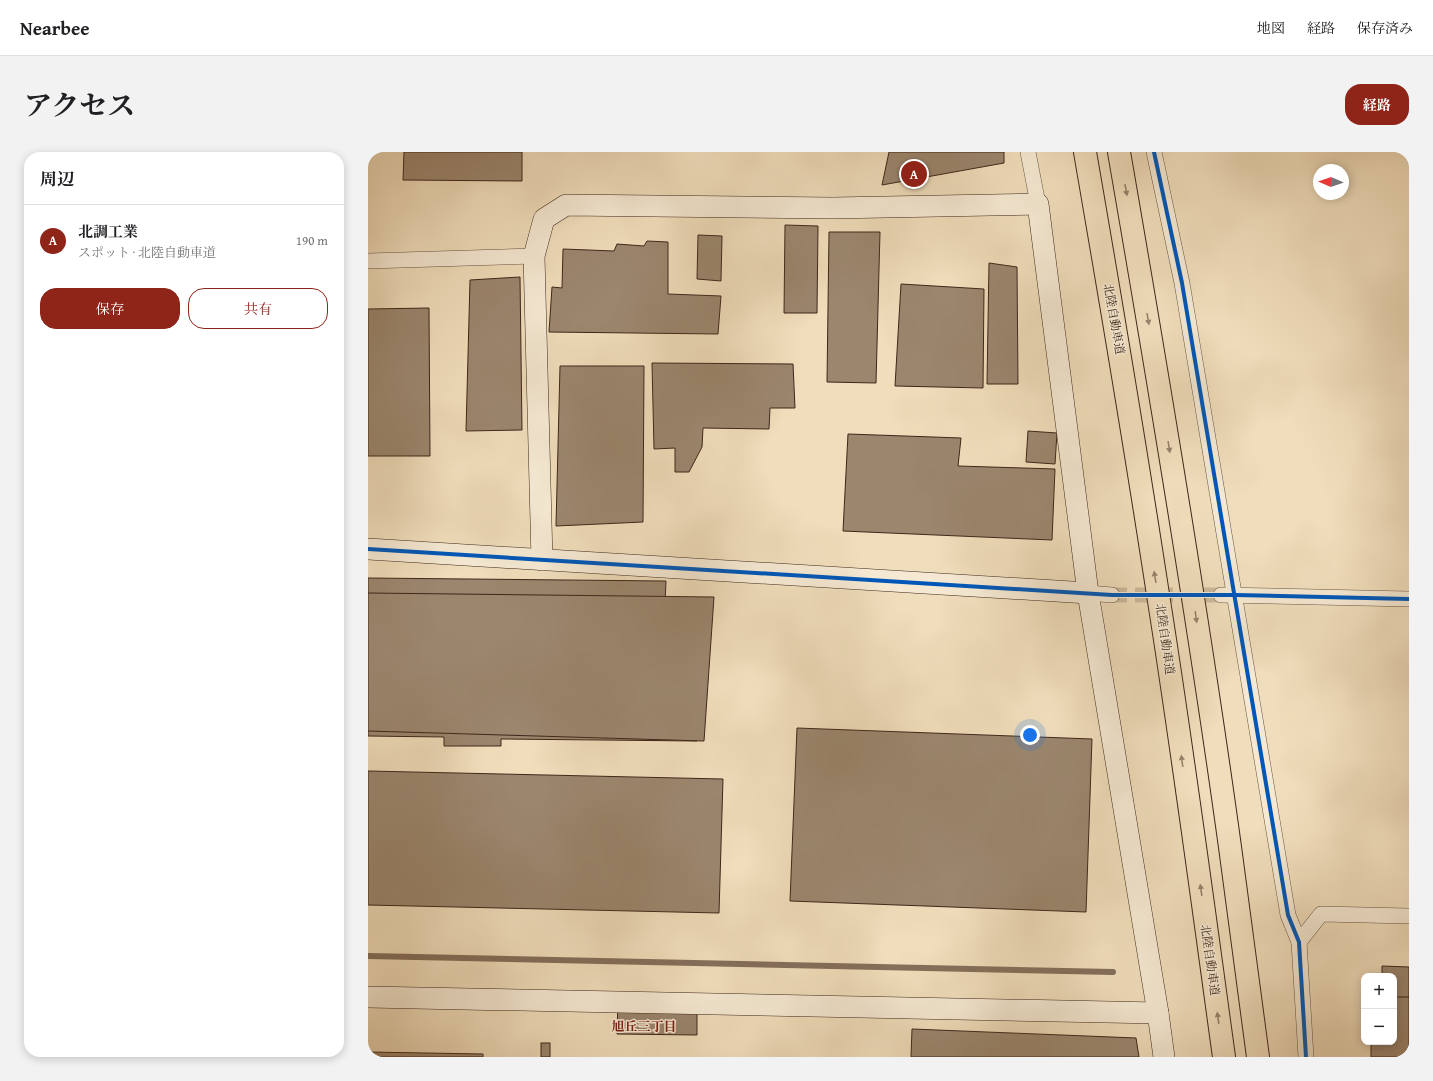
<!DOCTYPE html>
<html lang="ja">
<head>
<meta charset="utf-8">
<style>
  body { margin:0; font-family:"Gentium Book Plus","Noto Serif JP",serif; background:#f2f2f2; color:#202124 }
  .controls { position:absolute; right:12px; bottom:12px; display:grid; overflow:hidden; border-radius:8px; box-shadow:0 2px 10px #0003 }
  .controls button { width:36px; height:36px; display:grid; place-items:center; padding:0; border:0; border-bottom:1px solid #e0e0e0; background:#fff; color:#202124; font:20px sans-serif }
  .compass { position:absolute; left:945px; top:12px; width:36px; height:36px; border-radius:50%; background:#fff; box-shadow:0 2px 10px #0003; rotate:272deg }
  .you { position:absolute; left:662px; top:583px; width:14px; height:14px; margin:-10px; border:3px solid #fff; border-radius:50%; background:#1a73e8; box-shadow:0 0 0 6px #1a73e833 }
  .badge { display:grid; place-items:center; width:26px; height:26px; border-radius:50%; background:#8f2418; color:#fff; font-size:13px; font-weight:700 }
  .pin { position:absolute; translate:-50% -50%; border:2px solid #fff; box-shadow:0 1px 4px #0006 }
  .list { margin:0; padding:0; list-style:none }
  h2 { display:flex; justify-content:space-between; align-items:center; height:52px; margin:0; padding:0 16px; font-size:17px }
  h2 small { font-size:13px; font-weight:400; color:#757577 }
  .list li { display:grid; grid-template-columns:26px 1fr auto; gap:12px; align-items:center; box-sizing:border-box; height:72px; padding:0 16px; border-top:1px solid #e0e0e0 }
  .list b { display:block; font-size:15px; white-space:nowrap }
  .list p { margin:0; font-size:13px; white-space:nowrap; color:#757577 }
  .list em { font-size:13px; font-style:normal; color:#757577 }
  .actions { display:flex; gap:8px; padding:12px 16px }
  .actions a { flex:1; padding:9px 0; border:1px solid #8f2418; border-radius:16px; text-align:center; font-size:14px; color:#8f2418 }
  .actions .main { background:#8f2418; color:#fff }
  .map { position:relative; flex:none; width:1041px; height:905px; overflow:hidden; border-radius:16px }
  header { display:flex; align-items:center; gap:24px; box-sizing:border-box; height:56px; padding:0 20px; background:#fff; border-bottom:1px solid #e0e0e0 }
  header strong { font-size:19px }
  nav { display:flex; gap:22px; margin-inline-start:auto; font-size:14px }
  .intro { display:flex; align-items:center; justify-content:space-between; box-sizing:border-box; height:96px; padding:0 24px }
  h1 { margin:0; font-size:28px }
  .button { padding:10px 18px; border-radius:16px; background:#8f2418; color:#fff; font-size:14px; font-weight:700 }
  main { display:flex; gap:24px; padding:0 24px }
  aside { flex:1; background:#fff; border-radius:16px; box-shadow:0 2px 10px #0003 }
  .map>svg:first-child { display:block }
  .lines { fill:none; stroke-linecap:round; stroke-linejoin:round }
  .stream { stroke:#846f5b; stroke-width:6 }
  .building { fill:#9b866e; stroke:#3e271b }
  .street-tunnel { stroke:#ccb99b; stroke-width:15; stroke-dasharray:15 8; stroke-linecap:butt }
  .street-casing { stroke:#6a5443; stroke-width:16 }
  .secondary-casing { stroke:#3e271b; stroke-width:22 }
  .highway-casing { stroke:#3e271b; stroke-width:24 }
  .street { stroke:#f5e9d3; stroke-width:15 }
  .secondary { stroke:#f5e9d3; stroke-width:21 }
  .highway { stroke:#f0ddbb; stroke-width:22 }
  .cycleway-casing { stroke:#f5e9d3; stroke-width:6 }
  .cycleway { stroke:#0057b8; stroke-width:4 }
  .oneway { fill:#97826b }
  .labels { text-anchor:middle; stroke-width:3; stroke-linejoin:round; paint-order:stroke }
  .street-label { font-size:12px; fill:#3e271b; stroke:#f5e9d3 }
  .neighbourhood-label { font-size:13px; font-weight:bold; fill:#7a1f14; stroke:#f5e9d3 }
</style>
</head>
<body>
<header>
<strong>Nearbee</strong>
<nav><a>地図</a><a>経路</a><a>保存済み</a></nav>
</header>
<div class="intro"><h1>アクセス</h1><a class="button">経路</a></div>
<main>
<aside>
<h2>周辺<small></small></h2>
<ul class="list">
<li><span class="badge">A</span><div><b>北調工業</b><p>スポット · 北陸自動車道</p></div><em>190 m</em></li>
</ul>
<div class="actions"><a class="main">保存</a><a>共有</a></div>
</aside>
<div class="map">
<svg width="1041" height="905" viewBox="0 0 1041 905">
  <rect width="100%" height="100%" fill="#f0ddbb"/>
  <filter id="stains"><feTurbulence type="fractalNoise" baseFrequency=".005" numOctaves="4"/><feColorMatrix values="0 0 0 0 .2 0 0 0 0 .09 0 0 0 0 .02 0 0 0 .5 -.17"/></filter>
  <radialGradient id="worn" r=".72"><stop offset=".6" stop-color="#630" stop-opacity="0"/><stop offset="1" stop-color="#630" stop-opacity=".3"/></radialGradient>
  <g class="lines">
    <polyline class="stream" points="0,804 745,820"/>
  </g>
  <g class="building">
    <polygon points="36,0 154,0 154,29 35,28"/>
    <polygon points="521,0 636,0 636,11 514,33"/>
    <polygon points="417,73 450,74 449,161 416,161"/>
    <polygon points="461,80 512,80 508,231 459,230"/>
    <polygon points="330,83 354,84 353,129 329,127"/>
    <polygon points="279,89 300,90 300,142 353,144 350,182 181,180 184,135 194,136 195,97 246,99 249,92 276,94"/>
    <polygon points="621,111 649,115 650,232 619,232"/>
    <polygon points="152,125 154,278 98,279 102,128"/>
    <polygon points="533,132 616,137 615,236 527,234"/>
    <polygon points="61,156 62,304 0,304 0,157"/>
    <polygon points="284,211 425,212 427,256 402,256 401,277 335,276 334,295 321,320 307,320 307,296 286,297"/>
    <polygon points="192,214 276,214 275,370 188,374"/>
    <polygon points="660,279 689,281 687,312 658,310"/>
    <polygon points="480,282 593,286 590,314 687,317 684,388 475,379"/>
    <polygon points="0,426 298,429 297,452 331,452 329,589 133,587 133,594 76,594 76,585 0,584"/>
    <polygon points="0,441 346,445 336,589 0,579"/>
    <polygon points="429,576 724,587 718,760 422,749"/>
    <polygon points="0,619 355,627 351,761 0,753"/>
    <polygon points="1014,814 1041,815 1041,905 1011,905 1011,890 1026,890 1026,824 1014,824"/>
    <polygon points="1026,845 1041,845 1041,905 1003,905 1003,890 1026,890"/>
    <polygon points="250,847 329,848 329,883 249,882"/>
    <polygon points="544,877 768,886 771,905 543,905"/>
    <rect x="173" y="891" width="9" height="14"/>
    <polygon points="0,900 115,902 115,905 0,905"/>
  </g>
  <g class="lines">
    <polyline class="street-tunnel" points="744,443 853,443"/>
    <defs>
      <g id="street">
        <polyline points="660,0 670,52"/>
        <polyline points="786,0 814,131 920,763 931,790 938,905"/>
        <polyline points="0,109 166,104"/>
        <polyline points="720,441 744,443"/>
        <polyline points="853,443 1041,447"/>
        <polyline points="931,790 953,762 1041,764"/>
      </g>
      <g id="secondary">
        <polyline points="0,397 720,441"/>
        <polyline points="174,408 166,104 176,67 198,53 465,56 670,52 720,441 790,861 796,905"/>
        <polyline points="0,845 790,861"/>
      </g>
      <g id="highway">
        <path d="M717,0c26,150 51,299 74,449 24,152 44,304 65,456"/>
        <path d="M751,0c40,231 79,463 111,695 10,70 18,140 28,210"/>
      </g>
    </defs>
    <use href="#street" class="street-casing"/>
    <use href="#secondary" class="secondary-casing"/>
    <use href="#highway" class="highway-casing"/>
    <use href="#street" class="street"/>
    <use href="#secondary" class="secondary"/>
    <use href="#highway" class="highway"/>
    <defs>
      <g id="cycleway">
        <polyline points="786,0 814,131 920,763 931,790 938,905"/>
        <polyline points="0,397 744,443 867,443 1041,447"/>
      </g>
    </defs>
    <use href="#cycleway" class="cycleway-casing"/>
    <use href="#cycleway" class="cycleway"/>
  </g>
  <defs><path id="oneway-solid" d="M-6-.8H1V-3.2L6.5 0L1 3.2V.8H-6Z"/></defs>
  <g class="oneway">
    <use href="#oneway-solid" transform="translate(758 38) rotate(80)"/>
    <use href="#oneway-solid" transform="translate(780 167) rotate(80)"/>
    <use href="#oneway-solid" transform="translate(801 295) rotate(81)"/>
    <use href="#oneway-solid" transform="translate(787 425) rotate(-99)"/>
    <use href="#oneway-solid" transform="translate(828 465) rotate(82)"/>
    <use href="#oneway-solid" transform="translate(814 609) rotate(-98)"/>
    <use href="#oneway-solid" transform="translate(833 738) rotate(-98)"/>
    <use href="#oneway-solid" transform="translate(850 866) rotate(-98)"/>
  </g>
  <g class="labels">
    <g class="street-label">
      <text transform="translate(746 167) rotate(80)" y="4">北陸自動車道</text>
      <text transform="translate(797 487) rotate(82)" y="4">北陸自動車道</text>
      <text transform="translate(842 808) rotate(82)" y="4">北陸自動車道</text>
    </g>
    <g class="neighbourhood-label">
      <text x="276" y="879">旭丘三丁目</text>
    </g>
  </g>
  <rect width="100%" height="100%" filter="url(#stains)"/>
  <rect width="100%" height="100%" fill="url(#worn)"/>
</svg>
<div class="controls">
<button>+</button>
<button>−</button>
</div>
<svg class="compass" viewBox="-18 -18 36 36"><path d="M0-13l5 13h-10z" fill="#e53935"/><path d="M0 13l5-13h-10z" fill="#757577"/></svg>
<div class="you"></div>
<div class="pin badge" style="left:546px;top:22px">A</div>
</div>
</main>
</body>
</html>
